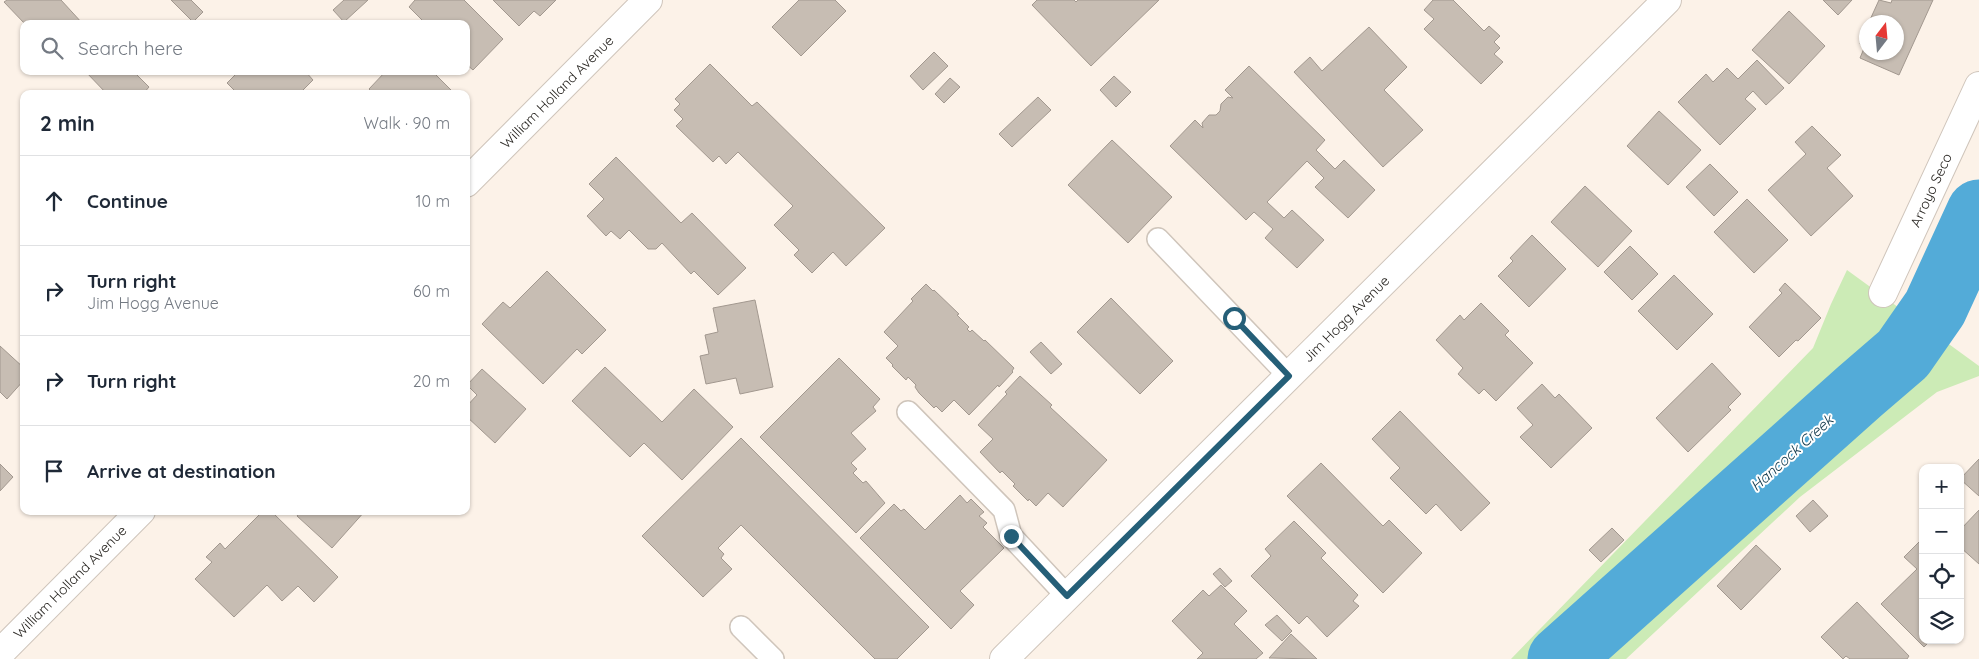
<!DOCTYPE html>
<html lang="en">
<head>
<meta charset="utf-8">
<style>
  body { margin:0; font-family:Quicksand,sans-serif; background:#f6f6f7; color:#1f2937 }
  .controls { position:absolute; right:15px; bottom:15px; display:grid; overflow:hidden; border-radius:10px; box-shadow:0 1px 4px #0004 }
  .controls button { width:45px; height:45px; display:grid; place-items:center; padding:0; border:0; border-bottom:1px solid #e0e1e3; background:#fff; color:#1f2937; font:25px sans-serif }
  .compass { position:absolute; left:1859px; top:15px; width:45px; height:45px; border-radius:50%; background:#fff; box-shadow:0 1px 4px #0004; rotate:16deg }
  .stop { position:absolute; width:15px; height:15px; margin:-11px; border:4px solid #255f78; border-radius:50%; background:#fff }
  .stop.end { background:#255f78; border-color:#fff; box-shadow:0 1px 5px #0008 }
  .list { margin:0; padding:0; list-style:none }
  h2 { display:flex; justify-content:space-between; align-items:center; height:65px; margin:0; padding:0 20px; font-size:21px }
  h2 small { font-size:16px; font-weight:400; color:#747a83 }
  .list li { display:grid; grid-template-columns:32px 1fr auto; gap:15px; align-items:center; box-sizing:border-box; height:90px; padding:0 20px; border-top:1px solid #e0e1e3 }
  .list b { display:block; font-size:19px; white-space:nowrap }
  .list p { margin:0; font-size:16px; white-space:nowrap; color:#747a83 }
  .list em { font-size:16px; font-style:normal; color:#747a83 }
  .icon { flex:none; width:28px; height:28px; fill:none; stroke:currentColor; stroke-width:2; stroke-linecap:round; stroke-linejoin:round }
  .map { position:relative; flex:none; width:1979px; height:659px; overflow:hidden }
  .search { position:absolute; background:#fff; box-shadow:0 1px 4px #0004; left:20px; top:20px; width:450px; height:55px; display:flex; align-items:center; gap:12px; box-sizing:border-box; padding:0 18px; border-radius:10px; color:#747a83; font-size:19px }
  .panel { position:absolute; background:#fff; box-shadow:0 1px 4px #0004; left:20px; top:90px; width:450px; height:425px; border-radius:10px }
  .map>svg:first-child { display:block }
  .green { fill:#ccebb6 }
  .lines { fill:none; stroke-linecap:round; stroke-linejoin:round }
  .river { stroke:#53abd8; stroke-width:65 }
  .building { fill:#c7bdb3; stroke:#a2988f }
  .service-casing { stroke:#cfc5bb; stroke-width:24 }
  .minor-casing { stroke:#cfc5bb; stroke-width:30 }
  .service { stroke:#fff; stroke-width:21 }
  .minor { stroke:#fff; stroke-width:28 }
  .route { stroke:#255f78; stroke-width:6 }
  .labels { text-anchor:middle; stroke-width:4; stroke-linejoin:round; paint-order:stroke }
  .street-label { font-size:14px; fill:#221f1b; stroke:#fff }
  .water-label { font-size:15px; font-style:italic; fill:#0f374a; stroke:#fff }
</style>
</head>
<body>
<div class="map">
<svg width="1979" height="659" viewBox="0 0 1979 659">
  <rect width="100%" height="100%" fill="#fcf2e8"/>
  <polygon class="green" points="1847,270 1979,366 1979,376 1937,392 1800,497 1626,659 1511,659 1813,348 1831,304"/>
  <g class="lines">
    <polyline class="river" points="1560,659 1860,391 1903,354 1935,308 1979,212"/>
  </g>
  <g class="building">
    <polygon points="7,0 61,0 83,24 25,24 4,2"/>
    <polygon points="171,0 191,0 203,12 193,22"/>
    <polygon points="344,0 368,0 344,22 333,10"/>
    <polygon points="415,0 464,0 503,39 473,70 466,64 466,24 426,24 409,7"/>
    <polygon points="493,0 556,0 540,16 534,11 519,26"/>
    <polygon points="799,0 835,0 846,11 801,56 772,27"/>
    <polygon points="1037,0 1074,0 1076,2 1078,0 1159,0 1091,66 1032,5"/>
    <polygon points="1433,0 1453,0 1484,31 1489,26 1500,36 1494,42 1500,48 1494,54 1503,62 1481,84 1424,29 1434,19 1424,10"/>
    <polygon points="1823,0 1852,0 1838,15"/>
    <polygon points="1879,0 1891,3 1892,0 1933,0 1899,75 1860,58 1865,46 1860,44 1866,28 1866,52 1896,52 1896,22 1869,22"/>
    <polygon points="1789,11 1825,46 1789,84 1752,50"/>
    <polygon points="1369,27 1407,67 1384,90 1423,130 1383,167 1294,72 1310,57 1322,71"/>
    <polygon points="934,52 948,66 923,90 910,76"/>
    <polygon points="1757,60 1784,88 1766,105 1753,91 1745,99 1756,109 1720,145 1678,102 1706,74 1713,82 1727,68 1738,79"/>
    <polygon points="710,64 752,106 757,102 885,228 846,266 833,252 812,273 794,255 799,250 774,225 793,206 738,152 726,164 719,156 713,162 676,126 683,119 674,110 680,104 675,99"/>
    <polygon points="1249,66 1325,140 1316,150 1335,169 1344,160 1375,190 1348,218 1315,187 1324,178 1307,161 1267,202 1284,218 1292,210 1324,240 1297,268 1265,238 1273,229 1254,212 1246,220 1170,146 1195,120 1203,128 1202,123 1209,115 1216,115 1220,111 1221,104 1228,97 1233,98 1225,90"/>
    <polygon points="85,71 133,71 149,87 143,94 107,94"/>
    <polygon points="239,71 305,71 313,80 299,94 238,94 227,83"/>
    <polygon points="386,71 432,71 453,92 451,94 374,94 369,89"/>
    <polygon points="1114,76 1131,92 1116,107 1100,90"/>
    <polygon points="950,78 960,87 944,103 935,94"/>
    <polygon points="1038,97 1051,110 1012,147 999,134"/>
    <polygon points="1659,111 1701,150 1668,185 1627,146"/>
    <polygon points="1812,126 1841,155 1827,168 1853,196 1811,236 1768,190 1806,154 1795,142"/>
    <polygon points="1112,140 1172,197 1128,243 1068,185"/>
    <polygon points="616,157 681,223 692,213 746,268 718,295 694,271 691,274 662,243 656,249 648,249 629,230 620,239 611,231 606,236 587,216 604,199 589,184"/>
    <polygon points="1710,164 1738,192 1714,216 1686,187"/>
    <polygon points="1585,186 1632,231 1598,267 1551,222"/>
    <polygon points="1747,199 1788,240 1754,273 1714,232"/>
    <polygon points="1532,235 1566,269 1529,307 1498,276 1513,261 1510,258"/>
    <polygon points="1630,246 1658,274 1632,300 1604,272"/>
    <polygon points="547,271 606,330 582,354 577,349 543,384 482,324 503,302 510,308"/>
    <polygon points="1674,275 1713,314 1677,350 1638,311"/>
    <polygon points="1785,283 1821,318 1798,341 1796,340 1779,357 1749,327 1782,293 1779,290"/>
    <polygon points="926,284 933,291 934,290 959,314 957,315 969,327 967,329 970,332 972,330 984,341 985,340 1014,368 1012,371 1013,372 999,387 998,385 969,415 954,400 942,412 936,406 934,408 919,393 915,387 916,385 908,377 906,380 892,366 893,365 886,358 898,346 884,332 913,301 911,299"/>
    <polygon points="1111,298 1173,361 1140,394 1077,332"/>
    <polygon points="755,300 773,387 740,394 736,378 706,384 700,356 709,354 705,335 718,332 713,308"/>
    <polygon points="1481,303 1509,331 1505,335 1533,363 1496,401 1484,389 1479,394 1458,374 1463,368 1436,340 1460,315 1464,320"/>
    <polygon points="1041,342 1062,364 1051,374 1030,352"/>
    <polygon points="0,346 24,368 24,380 7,399 0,392"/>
    <polygon points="839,358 880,399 873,407 876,411 851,433 866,449 851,463 857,469 853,473 863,483 866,481 885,503 856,533 760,437"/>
    <polygon points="1712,363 1741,394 1728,407 1731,410 1688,452 1656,418"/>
    <polygon points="605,367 662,422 694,389 733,427 682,480 644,443 630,457 572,401"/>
    <polygon points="482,369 526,409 495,443 466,416 466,407 477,395 467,385"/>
    <polygon points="1020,376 1052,405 1050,407 1107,460 1063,507 1048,493 1036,506 1029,499 1028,501 1013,486 1015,484 1002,471 1000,473 980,452 993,439 978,425 1007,394 1005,392"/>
    <polygon points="1542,384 1555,398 1559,394 1592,428 1551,468 1520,437 1533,425 1517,408"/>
    <polygon points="1400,411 1490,503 1461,531 1436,504 1426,514 1390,478 1400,468 1372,439"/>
    <polygon points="741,438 929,627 897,659 875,659 741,525 718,548 724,554 721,558 732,569 703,597 642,536"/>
    <polygon points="1979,459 1979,496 1960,479"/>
    <polygon points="1321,463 1383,526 1389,520 1422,553 1383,593 1287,496"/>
    <polygon points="0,464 13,477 0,491"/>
    <polygon points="960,495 967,503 971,499 984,512 979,516 987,523 983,527 1004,548 960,591 974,605 951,629 860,538 894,504 901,511 904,509 925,530"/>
    <polygon points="1813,500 1828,516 1810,532 1796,516"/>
    <polygon points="1979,510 1979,564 1960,547 1960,530"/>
    <polygon points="263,511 271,511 338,577 314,602 298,586 282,601 267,585 234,617 195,579 212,562 206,557 220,543 225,549"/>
    <polygon points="301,511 365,511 332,548 297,516"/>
    <polygon points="1294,521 1326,553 1321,558 1358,595 1353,601 1359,606 1327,637 1307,616 1299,624 1251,576 1271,556 1265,549"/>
    <polygon points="1612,528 1624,540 1601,562 1589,550"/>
    <polygon points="1922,539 1923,640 1931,640 1924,647 1881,604 1917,569 1904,557"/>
    <polygon points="1756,545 1781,569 1741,610 1717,586"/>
    <polygon points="1220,568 1232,581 1225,587 1213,574"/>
    <polygon points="1221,585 1247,611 1234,624 1263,653 1256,659 1197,659 1203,653 1172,621 1203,590 1209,596"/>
    <polygon points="1857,602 1909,656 1907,659 1850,659 1846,656 1843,659 1821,637"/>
    <polygon points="1277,615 1292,631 1282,641 1265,625"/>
    <polygon points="1291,634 1317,659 1269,658"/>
  </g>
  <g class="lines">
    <defs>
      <g id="service">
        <polyline points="1158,239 1289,376"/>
        <polyline points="908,412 1004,510 1011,536 1067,596"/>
        <polyline points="741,627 773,659"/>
      </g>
      <g id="minor">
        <polyline points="466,183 648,0"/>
        <polyline points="1883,293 1979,86"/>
        <polyline points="0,653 141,511"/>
        <polyline points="1004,659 1667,0"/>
      </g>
    </defs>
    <use href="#service" class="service-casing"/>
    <use href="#minor" class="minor-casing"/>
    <use href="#service" class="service"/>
    <use href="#minor" class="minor"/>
  </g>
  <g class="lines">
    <polyline class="route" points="1011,536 1067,596 1289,376 1234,318"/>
  </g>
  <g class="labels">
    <g class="street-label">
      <text transform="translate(557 92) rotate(-45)" y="5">William Holland Avenue</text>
      <text transform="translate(1931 190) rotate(-65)" y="5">Arroyo Seco</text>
      <text transform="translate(1346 319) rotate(-45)" y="5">Jim Hogg Avenue</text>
      <text transform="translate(70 582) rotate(-45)" y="5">William Holland Avenue</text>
    </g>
    <g class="water-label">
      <text transform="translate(1792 453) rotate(-42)" y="5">Hancock Creek</text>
    </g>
  </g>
</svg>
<div class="controls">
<button>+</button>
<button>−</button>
<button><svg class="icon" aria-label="locate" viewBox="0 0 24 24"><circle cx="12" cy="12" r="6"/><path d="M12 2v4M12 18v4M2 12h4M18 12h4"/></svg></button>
<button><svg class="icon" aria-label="layers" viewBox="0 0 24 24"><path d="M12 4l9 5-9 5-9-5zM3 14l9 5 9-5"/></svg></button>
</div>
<svg class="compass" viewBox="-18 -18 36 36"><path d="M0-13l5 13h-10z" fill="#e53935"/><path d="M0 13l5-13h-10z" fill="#747a83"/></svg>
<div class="stop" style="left:1234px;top:318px"></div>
<div class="stop end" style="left:1011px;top:536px"></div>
<div class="search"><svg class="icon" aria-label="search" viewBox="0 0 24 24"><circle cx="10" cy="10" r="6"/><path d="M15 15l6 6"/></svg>Search here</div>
<section class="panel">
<h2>2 min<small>Walk · 90 m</small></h2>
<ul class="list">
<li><svg class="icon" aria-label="ahead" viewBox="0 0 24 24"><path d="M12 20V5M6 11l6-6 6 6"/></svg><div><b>Continue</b></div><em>10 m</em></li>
<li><svg class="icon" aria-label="right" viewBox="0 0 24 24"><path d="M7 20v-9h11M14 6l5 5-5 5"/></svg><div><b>Turn right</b><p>Jim Hogg Avenue</p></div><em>60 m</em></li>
<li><svg class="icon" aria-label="right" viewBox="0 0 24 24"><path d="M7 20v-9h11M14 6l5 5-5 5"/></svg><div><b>Turn right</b></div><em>20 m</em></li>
<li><svg class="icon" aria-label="arrive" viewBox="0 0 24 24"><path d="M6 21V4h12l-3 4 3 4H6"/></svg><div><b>Arrive at destination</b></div></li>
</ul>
</section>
</div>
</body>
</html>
